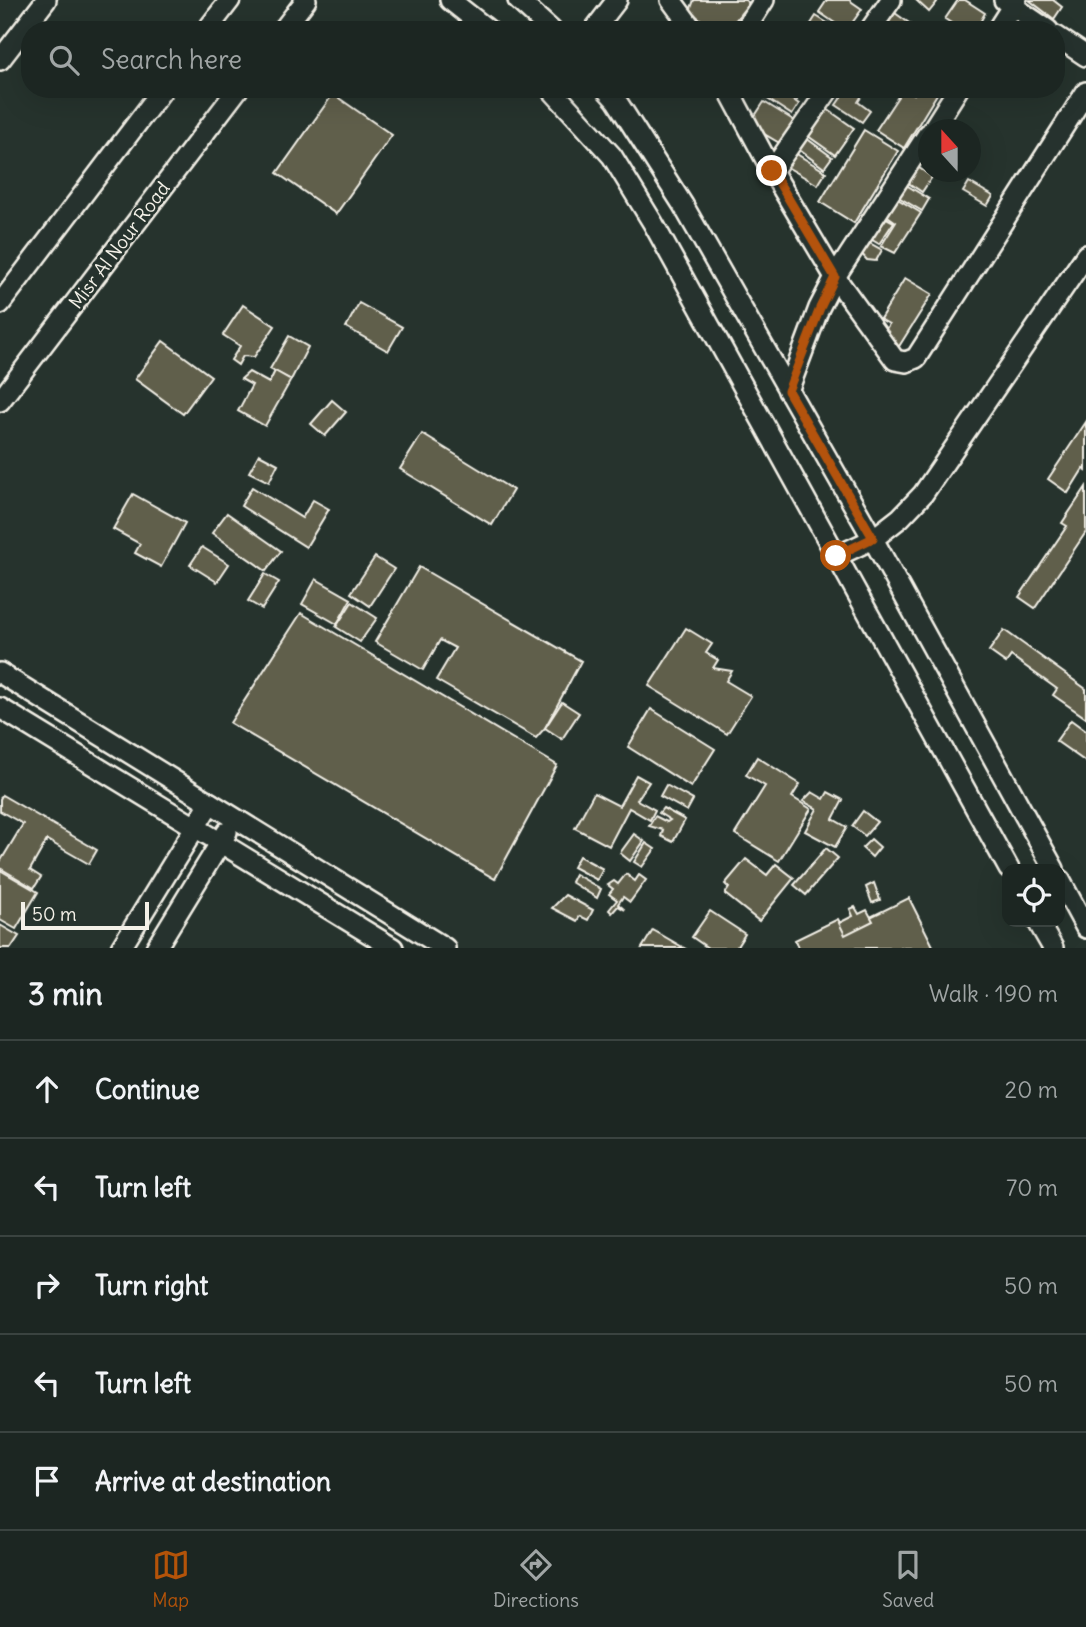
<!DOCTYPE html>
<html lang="en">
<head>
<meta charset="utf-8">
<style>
  body { margin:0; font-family:Delius,sans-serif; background:#29322f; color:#f1f3f6 }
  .controls { position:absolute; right:21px; bottom:21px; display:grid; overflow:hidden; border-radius:14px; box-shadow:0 7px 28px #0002 }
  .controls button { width:63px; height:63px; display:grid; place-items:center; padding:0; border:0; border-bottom:2px solid #3a4340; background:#1c2622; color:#f1f3f6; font:35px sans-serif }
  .compass { position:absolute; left:918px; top:119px; width:63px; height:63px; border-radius:50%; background:#1c2622; box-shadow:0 7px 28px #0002; rotate:339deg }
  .scale { position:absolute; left:21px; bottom:18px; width:128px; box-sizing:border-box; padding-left:7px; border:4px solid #f4f1e8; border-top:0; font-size:19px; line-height:24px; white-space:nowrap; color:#f4f1e8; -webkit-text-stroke:5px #26332d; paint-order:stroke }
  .stop { position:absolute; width:21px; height:21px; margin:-16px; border:5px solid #b45309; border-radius:50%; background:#fff }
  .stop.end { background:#b45309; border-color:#fff; box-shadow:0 2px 7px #0008 }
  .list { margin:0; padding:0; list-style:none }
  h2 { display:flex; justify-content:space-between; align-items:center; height:91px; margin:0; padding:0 28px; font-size:30px }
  h2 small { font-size:23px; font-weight:400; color:#a0a5a5 }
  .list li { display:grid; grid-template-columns:46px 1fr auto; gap:21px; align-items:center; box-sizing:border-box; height:98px; padding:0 28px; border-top:2px solid #3a4340 }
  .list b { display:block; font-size:26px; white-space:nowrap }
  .list em { font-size:23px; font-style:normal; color:#a0a5a5 }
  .icon { flex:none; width:38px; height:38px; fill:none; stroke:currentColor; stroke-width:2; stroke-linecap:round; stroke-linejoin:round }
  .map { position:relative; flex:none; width:1086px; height:948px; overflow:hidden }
  .search { position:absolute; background:#1c2622; box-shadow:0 7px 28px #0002; left:21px; right:21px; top:21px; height:77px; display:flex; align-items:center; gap:18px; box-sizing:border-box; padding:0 24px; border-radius:28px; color:#a0a5a5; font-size:26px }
  .sheet { height:581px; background:#1c2622 }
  nav { display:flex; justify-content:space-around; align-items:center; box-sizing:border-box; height:98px; border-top:2px solid #3a4340; background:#1c2622; font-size:19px; color:#a0a5a5 }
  nav a { display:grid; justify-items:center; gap:4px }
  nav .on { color:#b45309 }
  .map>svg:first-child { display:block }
  .building { fill:#605f4b; stroke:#f4f1e8; stroke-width:2 }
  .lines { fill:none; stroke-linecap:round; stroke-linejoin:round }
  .minor-casing { stroke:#f4f1e8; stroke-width:24 }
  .minor { stroke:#26332d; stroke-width:19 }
  .route { stroke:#b45309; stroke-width:9 }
  .labels { text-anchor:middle; stroke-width:5; stroke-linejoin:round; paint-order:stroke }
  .street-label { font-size:19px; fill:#f4f1e8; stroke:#26332d }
</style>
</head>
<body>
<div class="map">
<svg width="1086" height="948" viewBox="0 0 1086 948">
  <rect width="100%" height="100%" fill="#26332d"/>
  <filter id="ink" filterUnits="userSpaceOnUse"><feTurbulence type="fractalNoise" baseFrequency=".0143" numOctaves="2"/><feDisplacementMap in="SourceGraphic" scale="14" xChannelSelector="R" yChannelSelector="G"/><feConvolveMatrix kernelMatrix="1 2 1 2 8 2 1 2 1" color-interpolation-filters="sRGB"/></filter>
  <g filter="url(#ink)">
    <g class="building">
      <polygon points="694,0 745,0 749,3 731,26 737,30 714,30 690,11"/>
      <polygon points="827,0 849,0 862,9 847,30 845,30 819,12"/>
      <polygon points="916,0 935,0 937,2 929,12"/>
      <polygon points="958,0 965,0 985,13 976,30 962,30 945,19"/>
      <polygon points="1029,0 1053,0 1062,7 1054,19"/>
      <polygon points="895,13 919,30 883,30"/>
      <polygon points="816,16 839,30 807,30"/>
      <polygon points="768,89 778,89 799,104 792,115 763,96"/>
      <polygon points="782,89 808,89 806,96 799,94 797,100"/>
      <polygon points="847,89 866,89 858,102 870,111 862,122 836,105"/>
      <polygon points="903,89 907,89 914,94 917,89 929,89 937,94 904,148 876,130"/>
      <polygon points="333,94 392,135 336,214 277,173"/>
      <polygon points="764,102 795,121 781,144 749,125"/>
      <polygon points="827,109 854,128 835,155 808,136"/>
      <polygon points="864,130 898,151 854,223 820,202"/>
      <polygon points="806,138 832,157 824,168 798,149"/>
      <polygon points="795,153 826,172 818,185 787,167"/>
      <polygon points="915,165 932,177 922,192 904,180"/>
      <polygon points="969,182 993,196 987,206 963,192"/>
      <polygon points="903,183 929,199 922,211 895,195"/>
      <polygon points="896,198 921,213 895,253 881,246 896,222 882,212"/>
      <polygon points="881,215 894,222 879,244 867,237"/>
      <polygon points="866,241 882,250 876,261 867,260 860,252"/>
      <polygon points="905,278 932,294 898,348 880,338 889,324 880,319"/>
      <polygon points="359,303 402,327 388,351 346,327"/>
      <polygon points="243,305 275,326 254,357 243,356 238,365 231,360 240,346 223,335"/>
      <polygon points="289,336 308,347 291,380 270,369"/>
      <polygon points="163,341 211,376 183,414 135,379"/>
      <polygon points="275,371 291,380 265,426 238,411 252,385 241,379 249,372 269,383"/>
      <polygon points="332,400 346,412 325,436 311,424"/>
      <polygon points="1086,422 1086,471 1083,469 1068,493 1048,479"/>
      <polygon points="422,434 513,490 492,525 400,469"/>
      <polygon points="259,454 278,464 269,482 249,472"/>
      <polygon points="252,487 302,518 313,500 329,509 306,547 241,506"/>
      <polygon points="1086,487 1086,532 1035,608 1019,597 1067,526 1062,523"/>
      <polygon points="133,494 185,523 161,567 135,553 140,544 113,529"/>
      <polygon points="227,513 281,551 266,571 212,533"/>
      <polygon points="202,547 229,564 217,582 190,565"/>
      <polygon points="375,557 394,569 370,606 351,593"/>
      <polygon points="419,567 581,661 545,728 536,738 436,680 455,648 440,640 423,670 375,642"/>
      <polygon points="265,574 279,582 262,609 248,601"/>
      <polygon points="316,579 351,599 337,624 302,604"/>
      <polygon points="352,602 377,618 360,642 336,627"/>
      <polygon points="301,613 557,765 495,879 230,723"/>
      <polygon points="686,628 712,644 706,653 718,660 713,668 732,671 726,681 751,696 727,734 649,686"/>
      <polygon points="1004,630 1086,689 1086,718 1053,695 1057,689 1011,656 1006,663 989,651"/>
      <polygon points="562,702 579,713 562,739 545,728"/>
      <polygon points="651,709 715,749 691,787 628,747"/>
      <polygon points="1071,720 1086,731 1086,762 1056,741"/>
      <polygon points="757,757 800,784 792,797 811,809 779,861 735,834 765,786 746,775"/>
      <polygon points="636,775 649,782 637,800 655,810 650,820 629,808 609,846 575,828 594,793 619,806"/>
      <polygon points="666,785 693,800 687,811 660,796"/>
      <polygon points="812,792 824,799 828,792 843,800 833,819 847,827 835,847 805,831 817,809 803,801"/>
      <polygon points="2,795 97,850 89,864 47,840 30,870 41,877 34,888 0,868 0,862 23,824 0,811 0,799"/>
      <polygon points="663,808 685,820 673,842 661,836 663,830 649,826 655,816 667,822 670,820 659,813"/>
      <polygon points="863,811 877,822 865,836 852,826"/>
      <polygon points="634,834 644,841 630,861 620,853"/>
      <polygon points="871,839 880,847 872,857 862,848"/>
      <polygon points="646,843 655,849 642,867 634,862"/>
      <polygon points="826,848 838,858 806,895 794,885"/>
      <polygon points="579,856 603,869 597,880 573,867"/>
      <polygon points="746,859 767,875 776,864 794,878 759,921 725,894 729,888 725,884"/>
      <polygon points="0,870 38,892 16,929 0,920"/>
      <polygon points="575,874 601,889 597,898 571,882"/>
      <polygon points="626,874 635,881 639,875 646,880 630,902 623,897 618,904 625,910 618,906 612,913 609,910 617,900 609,894 613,889 608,885 614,881 618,884"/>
      <polygon points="874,883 880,900 872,903 866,887"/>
      <polygon points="565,895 593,910 588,920 580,916 577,921 552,908"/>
      <polygon points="909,898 934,948 798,948 795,940 838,919 844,930"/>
      <polygon points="855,907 859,914 867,910 873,921 845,935 839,923 853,916 850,909"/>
      <polygon points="710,911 745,934 736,948 708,948 692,937"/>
      <polygon points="0,925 19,936 11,948 0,948"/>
      <polygon points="653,930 684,948 642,948"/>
    </g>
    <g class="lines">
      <defs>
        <g id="minor">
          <polyline points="450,0 488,30"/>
          <polyline points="518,0 551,30"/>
          <polyline points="671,0 693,30"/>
          <polyline points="1004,0 1048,30"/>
          <polyline points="207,30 230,0"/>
          <polyline points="283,30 306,0"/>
          <polyline points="594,30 617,0"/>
          <polyline points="745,30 764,0"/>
          <polyline points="870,30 891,0"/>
          <polyline points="997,30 1016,0"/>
          <polyline points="1056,36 1086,56"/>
          <polyline points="0,60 46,0"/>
          <polyline points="551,89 612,156 653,223 1009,869"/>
          <polyline points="606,89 616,100 683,205 873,539 1054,869"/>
          <polyline points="728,89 772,171 835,277 895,360 906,362 916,358 1086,92"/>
          <polyline points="932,130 958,89"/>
          <polyline points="772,171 829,89"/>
          <polyline points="0,304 163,89"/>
          <polyline points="788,391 819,308 835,277 928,134"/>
          <polyline points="0,401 238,89"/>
          <polyline points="837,556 873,539 900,518 923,494 1086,255"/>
          <polyline points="0,673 445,948"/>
          <polyline points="0,708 393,948"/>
          <polyline points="1060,880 1086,928"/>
          <polyline points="1038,922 1053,948"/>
          <polyline points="121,948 210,803"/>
          <polyline points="156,948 227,832"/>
        </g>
      </defs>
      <use href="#minor" class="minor-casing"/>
      <use href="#minor" class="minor"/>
    </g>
  </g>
  <g class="lines" filter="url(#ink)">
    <polyline class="route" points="772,171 835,277 820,308 788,391 873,538 836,556"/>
  </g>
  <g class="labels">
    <g class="street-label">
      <text transform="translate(119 245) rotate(-53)" y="7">Misr Al Nour Road</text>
    </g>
  </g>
</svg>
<div class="controls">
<button><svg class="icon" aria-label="locate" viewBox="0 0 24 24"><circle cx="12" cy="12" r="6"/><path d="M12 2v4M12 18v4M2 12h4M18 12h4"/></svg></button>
</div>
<svg class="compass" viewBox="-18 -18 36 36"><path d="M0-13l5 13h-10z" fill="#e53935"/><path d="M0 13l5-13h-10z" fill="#a0a5a5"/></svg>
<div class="scale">50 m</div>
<div class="stop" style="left:836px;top:556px"></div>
<div class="stop end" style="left:772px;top:171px"></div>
<div class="search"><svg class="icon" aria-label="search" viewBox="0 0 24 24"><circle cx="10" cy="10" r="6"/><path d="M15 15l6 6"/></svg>Search here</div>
</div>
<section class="sheet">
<h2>3 min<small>Walk · 190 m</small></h2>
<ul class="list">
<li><svg class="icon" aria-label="ahead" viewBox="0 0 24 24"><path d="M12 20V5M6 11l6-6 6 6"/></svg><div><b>Continue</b></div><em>20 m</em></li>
<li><svg class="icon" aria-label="left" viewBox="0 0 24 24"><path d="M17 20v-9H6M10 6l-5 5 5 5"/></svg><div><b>Turn left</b></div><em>70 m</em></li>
<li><svg class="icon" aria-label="right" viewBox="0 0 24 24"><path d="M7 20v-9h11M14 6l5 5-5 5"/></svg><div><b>Turn right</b></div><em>50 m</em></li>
<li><svg class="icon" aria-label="left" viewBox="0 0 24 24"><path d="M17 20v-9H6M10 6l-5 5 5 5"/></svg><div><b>Turn left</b></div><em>50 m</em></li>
<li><svg class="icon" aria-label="arrive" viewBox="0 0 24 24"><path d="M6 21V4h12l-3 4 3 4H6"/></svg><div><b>Arrive at destination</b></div></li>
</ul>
</section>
<nav>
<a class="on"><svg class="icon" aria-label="map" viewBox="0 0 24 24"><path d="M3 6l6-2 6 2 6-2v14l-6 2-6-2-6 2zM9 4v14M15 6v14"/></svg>Map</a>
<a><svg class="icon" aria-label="directions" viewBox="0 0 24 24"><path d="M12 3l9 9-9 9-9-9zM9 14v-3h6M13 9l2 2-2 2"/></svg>Directions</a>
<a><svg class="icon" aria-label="saved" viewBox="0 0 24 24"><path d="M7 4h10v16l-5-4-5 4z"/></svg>Saved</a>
</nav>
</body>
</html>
